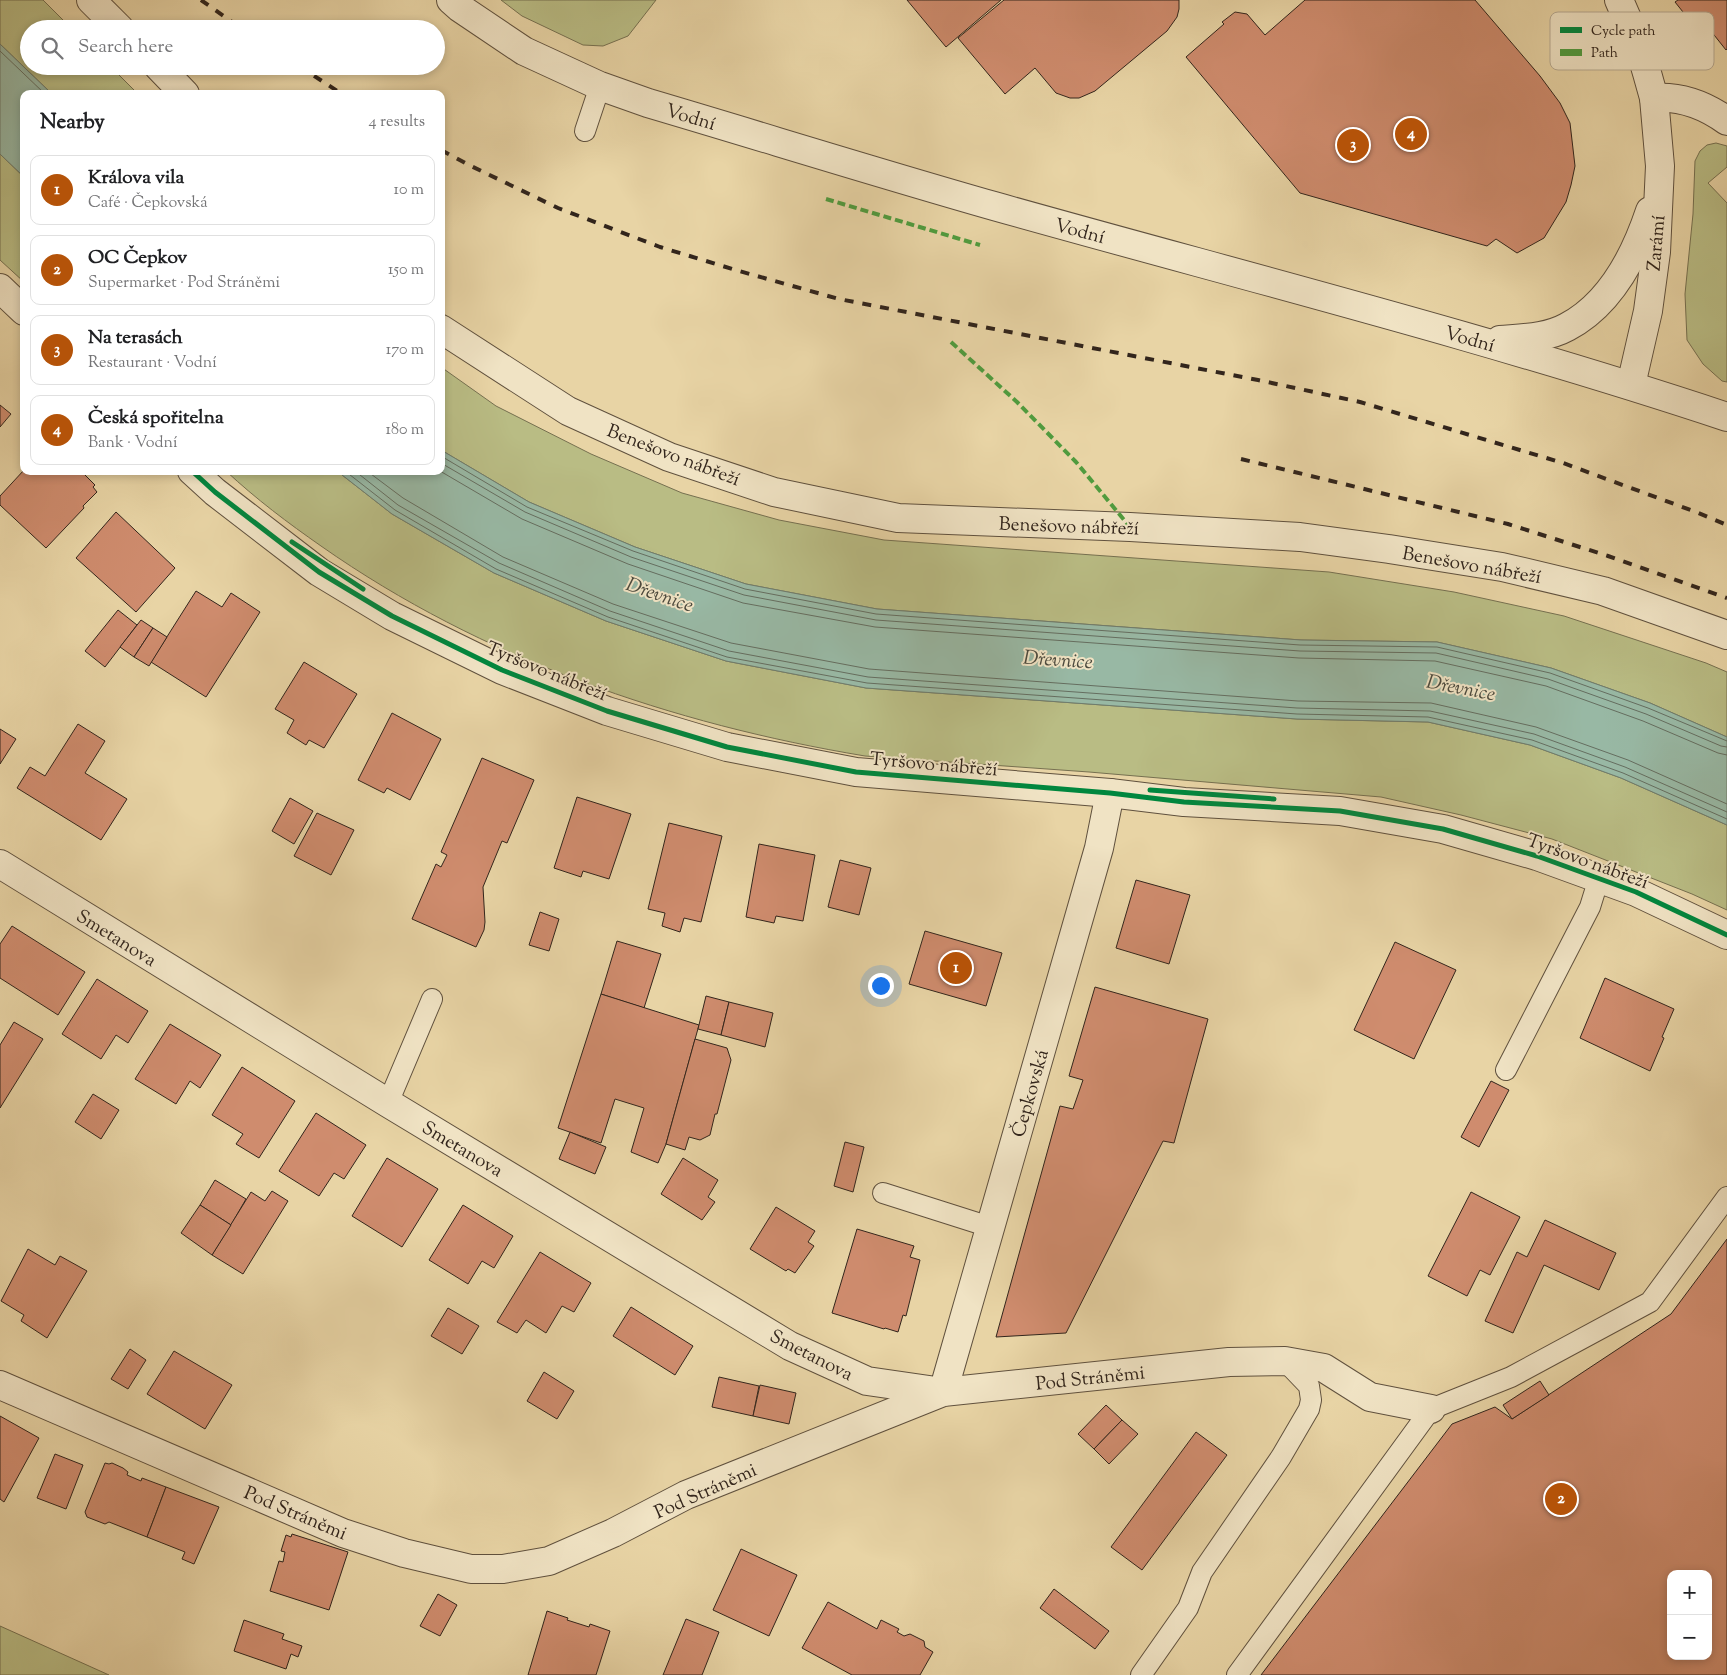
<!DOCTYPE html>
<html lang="en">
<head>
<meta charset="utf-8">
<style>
  body { margin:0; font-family:"Sorts Mill Goudy",serif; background:#f6f6f6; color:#202124 }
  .controls { position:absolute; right:15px; bottom:15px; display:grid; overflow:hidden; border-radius:10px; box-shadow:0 2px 8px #0003 }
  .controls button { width:45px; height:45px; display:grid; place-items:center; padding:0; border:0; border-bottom:1px solid #e0e0e0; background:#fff; color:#202124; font:25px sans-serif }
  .you { position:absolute; left:880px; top:985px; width:18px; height:18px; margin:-12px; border:4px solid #fff; border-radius:50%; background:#1a73e8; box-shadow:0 0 0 8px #1a73e833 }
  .badge { display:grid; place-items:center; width:32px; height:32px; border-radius:50%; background:#b45309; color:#fff; font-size:16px; font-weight:700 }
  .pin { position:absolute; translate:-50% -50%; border:2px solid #fff; box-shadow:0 1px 5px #0006 }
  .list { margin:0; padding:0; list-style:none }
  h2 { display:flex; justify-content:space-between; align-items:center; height:65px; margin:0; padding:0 20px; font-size:21px }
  h2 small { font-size:16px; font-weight:400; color:#757577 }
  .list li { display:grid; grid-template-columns:32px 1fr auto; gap:15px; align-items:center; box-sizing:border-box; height:70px; margin:0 10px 10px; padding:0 10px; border:1px solid #e0e0e0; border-radius:10px }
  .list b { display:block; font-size:19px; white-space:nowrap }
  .list p { margin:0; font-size:16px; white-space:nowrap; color:#757577 }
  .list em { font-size:16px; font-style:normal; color:#757577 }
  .icon { flex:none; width:28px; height:28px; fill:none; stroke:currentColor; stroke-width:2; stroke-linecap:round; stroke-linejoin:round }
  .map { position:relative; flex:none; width:1727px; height:1675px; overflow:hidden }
  .search { position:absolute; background:#fff; box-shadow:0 2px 8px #0003; left:20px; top:20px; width:425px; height:55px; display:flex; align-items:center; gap:12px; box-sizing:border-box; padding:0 18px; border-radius:28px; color:#757577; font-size:19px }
  .panel { position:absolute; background:#fff; box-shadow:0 2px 8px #0003; left:20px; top:90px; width:425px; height:385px; border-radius:10px }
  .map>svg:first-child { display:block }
  .green { fill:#b9bc84; stroke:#767050 }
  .water { fill:#98b8a4; stroke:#6f7d6e }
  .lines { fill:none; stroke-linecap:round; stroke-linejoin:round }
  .shore { stroke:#656e60; stroke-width:1 }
  .building { fill:#cf8c6e; stroke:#32251c; fill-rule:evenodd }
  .lane-casing { stroke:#60513e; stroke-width:22 }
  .street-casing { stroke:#60513e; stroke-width:30 }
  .lane { stroke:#f0e3c4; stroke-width:20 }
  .street { stroke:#f0e3c4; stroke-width:28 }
  .rail { stroke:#32251c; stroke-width:4; stroke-dasharray:9 9; stroke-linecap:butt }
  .quiet { stroke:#509b3e; stroke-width:4; stroke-dasharray:8 4; stroke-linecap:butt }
  .cycleway-casing { stroke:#f0e3c4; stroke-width:8 }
  .cycleway { stroke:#00873e; stroke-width:5 }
  .labels { text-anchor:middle; stroke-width:4; stroke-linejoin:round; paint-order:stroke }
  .street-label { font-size:19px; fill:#32251c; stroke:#f0e3c4 }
  .water-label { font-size:20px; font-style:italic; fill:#4c4a3e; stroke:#f0e3c4 }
  .key { fill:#f0e3c4; stroke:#b7aa92; stroke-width:1 }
  .key-label { font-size:14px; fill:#32251c }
</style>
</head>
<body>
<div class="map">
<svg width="1727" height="1675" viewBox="0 0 1727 1675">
  <rect width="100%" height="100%" fill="#e8d4a5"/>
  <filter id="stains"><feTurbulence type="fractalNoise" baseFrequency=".004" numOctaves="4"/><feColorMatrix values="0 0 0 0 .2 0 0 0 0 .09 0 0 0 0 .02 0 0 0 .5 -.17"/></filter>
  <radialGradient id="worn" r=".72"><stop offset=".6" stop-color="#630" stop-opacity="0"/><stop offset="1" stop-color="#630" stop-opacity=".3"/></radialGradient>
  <g class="green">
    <polygon points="0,0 43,0 72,29 29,29 29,66 110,66 138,94 52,94 0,44"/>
    <polygon points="501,0 656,0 628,36 603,46 583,45 522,16"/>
    <polygon points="1716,143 1727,146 1727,167 1708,183 1727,203 1727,382 1722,381 1703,364 1687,340 1685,294 1693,214 1695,161 1700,151 1707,145"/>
    <polygon points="0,154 24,177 24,282 0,260"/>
    <polygon points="441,367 496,406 591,454 682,493 779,520 884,540 1329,572 1454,592 1564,616 1706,663 1727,672 1727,737 1650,703 1551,668 1437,642 1301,640 877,609 746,584 635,547 529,502 441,450"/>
    <path d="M226,471h111l55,43 102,59 112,48 120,40 140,27 431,31 131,3 102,23 91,33 106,47v85l-35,-16 -140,-55 -91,-24 -80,-18 -292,-25 -224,-16c-193,-32 -383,-97 -544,-210 -33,-23 -65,-47 -95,-75z"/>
    <polygon points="0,1626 109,1675 0,1675"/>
  </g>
  <g class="water">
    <polygon points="0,44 52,94 24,94 24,177 0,154"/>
    <polygon points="441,450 529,502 635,547 746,584 877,609 1301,640 1437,642 1551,668 1650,703 1727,737 1727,825 1621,778 1530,745 1428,722 1297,719 866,688 726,661 606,621 494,573 392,514 337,471 441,471"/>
  </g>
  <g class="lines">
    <g class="shore">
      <polyline points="0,51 45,94"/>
      <polyline points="441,456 527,507 633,551 745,589 876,614 1300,645 1437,647 1550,673 1648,708 1727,741"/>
      <polyline points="441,463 525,512 631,557 744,595 876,620 1300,651 1436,653 1548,679 1646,714 1721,746 1727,747"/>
      <polyline points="345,471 395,510 496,569 608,617 727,657 867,683 1297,714 1428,717 1532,740 1623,773 1727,819"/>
      <polyline points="355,471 398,505 499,563 610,611 729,651 868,677 1297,708 1430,711 1534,734 1625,767 1727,812"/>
      <polyline points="367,471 403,498 503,557 613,604 731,643 869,669 1298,701 1431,703 1536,727 1628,760 1727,804"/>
      <polyline points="440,471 522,519 628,564 743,603 875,627 1299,658 1435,661 1546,686 1643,721 1718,753 1727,755"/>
    </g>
  </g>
  <g class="building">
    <polygon points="907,0 1001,0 946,47"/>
    <polygon points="1004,0 1179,0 1179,9 1177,17 1167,31 1095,91 1079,98 1070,98 1056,93 1035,68 1005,94 958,38"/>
    <polygon points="1305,0 1475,0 1540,76 1560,103 1570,123 1575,166 1571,185 1566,202 1544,238 1517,253 1496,239 1487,246 1300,193 1186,57 1224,24 1222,22 1235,12 1247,14 1265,35"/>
    <polygon points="1678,0 1727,0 1727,49 1726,50 1703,21 1695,27 1675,2"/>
    <polygon points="0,405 11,414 0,427"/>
    <polygon points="24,470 81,471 95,485 93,487 97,492 83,506 84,508 46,548 0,505 0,496"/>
    <polygon points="116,512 175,568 136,612 76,558"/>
    <polygon points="196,591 222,607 231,593 260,612 206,697 151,662"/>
    <polygon points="118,610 137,625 105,667 85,651"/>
    <polygon points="141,620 153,628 134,657 120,647"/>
    <polygon points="153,628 167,637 149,666 134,657"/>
    <polygon points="304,662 357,694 324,748 309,740 306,745 287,733 294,720 275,709"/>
    <polygon points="392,713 441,739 410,800 387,788 384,793 358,780"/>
    <polygon points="78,724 105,741 85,773 127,799 101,840 17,788 30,767 45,776"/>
    <polygon points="0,729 16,739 0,764"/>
    <polygon points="482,758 534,780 507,843 502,841 483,887 485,922 484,930 476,947 412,919 436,864 441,867 447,855 441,852"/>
    <polygon points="577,797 631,814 609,879 583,871 581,877 554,868"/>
    <polygon points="290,798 313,811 294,844 272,831"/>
    <polygon points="317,813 354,830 331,875 294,856"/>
    <polygon points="669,823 722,836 701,922 684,918 680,932 662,926 665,913 648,909"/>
    <polygon points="759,844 815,855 803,921 776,916 774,923 746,917"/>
    <polygon points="840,860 871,868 859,915 828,907"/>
    <polygon points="1136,880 1190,895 1169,964 1116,948"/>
    <polygon points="540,912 559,919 549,951 529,945"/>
    <polygon points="12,926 85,972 58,1015 0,978 0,944"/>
    <polygon points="925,931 1002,953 986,1006 909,984"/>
    <polygon points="617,941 661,954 644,1008 601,994"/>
    <polygon points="1395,942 1456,970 1414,1059 1354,1030"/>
    <polygon points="1605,978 1674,1009 1662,1037 1664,1038 1650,1071 1580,1038"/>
    <polygon points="97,979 148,1011 128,1043 116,1035 101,1059 62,1034"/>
    <polygon points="1095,987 1208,1019 1174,1143 1163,1141 1066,1333 996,1337 1060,1106 1073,1109 1083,1080 1069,1076"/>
    <polygon points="601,994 699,1025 666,1144 658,1163 631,1152 644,1108 615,1099 601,1143 558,1128"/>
    <polygon points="706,996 729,1002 721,1035 698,1029"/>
    <polygon points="729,1002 773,1013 765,1047 721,1035"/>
    <polygon points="14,1022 43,1039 0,1108 0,1045"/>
    <polygon points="170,1024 221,1055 200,1088 190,1081 176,1104 135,1079"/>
    <polygon points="695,1039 727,1048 731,1060 717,1114 715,1114 710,1135 700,1140 689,1137 685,1150 666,1144"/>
    <polygon points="242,1067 295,1101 259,1158 236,1144 243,1134 212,1115"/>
    <polygon points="1491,1081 1509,1090 1479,1147 1461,1137"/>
    <polygon points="93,1094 119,1110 101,1139 75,1122"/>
    <polygon points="316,1113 366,1145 344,1179 334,1173 319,1196 279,1171"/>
    <polygon points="570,1132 606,1147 595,1174 559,1159"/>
    <polygon points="845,1142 864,1147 853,1192 834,1186"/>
    <polygon points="387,1158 438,1189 402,1247 352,1216"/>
    <polygon points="683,1158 718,1180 708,1197 715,1202 702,1220 661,1194"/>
    <polygon points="215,1180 246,1199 231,1225 200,1205"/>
    <polygon points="272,1191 288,1201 243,1274 212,1255 251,1192 265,1201"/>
    <polygon points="1471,1192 1520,1217 1490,1275 1480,1270 1467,1296 1428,1276"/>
    <polygon points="200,1205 231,1225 212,1255 181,1233"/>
    <polygon points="463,1205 513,1236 494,1268 482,1261 468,1284 429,1260"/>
    <polygon points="776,1207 815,1231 808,1242 814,1246 795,1273 788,1269 786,1271 750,1249"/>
    <polygon points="1545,1220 1616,1253 1599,1290 1544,1265 1513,1333 1485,1321 1517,1252 1527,1257"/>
    <polygon points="857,1229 914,1246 910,1257 920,1260 906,1316 903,1315 898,1332 885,1328 884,1329 832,1313"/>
    <path d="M1727,1239v436h-466l191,-251 43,-17 17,12 159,-105zM1671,1574h37v82h-37z"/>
    <polygon points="28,1249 55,1265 60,1256 87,1271 47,1338 21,1321 24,1315 1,1301"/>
    <polygon points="540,1252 591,1283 574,1312 562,1306 546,1333 526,1320 517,1333 497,1322"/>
    <polygon points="631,1307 693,1346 675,1375 613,1336"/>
    <polygon points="448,1308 479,1326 462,1354 431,1336"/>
    <polygon points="130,1349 146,1360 128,1389 111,1379"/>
    <polygon points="174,1351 232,1385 205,1429 147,1394"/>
    <polygon points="544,1372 574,1391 557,1419 527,1401"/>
    <polygon points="719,1377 759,1386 753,1416 712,1407"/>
    <polygon points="1540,1381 1549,1395 1512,1419 1503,1405"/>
    <polygon points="760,1385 796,1393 789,1424 753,1416"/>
    <polygon points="1106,1405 1122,1420 1094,1449 1078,1434"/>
    <polygon points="0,1416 39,1438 4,1502 0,1499"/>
    <polygon points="1122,1420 1138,1434 1109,1464 1094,1449"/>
    <polygon points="1196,1432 1227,1455 1142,1570 1111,1547"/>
    <polygon points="55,1454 83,1465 66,1509 37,1498"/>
    <polygon points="105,1463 109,1464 112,1463 123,1468 128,1472 127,1475 141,1481 142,1478 166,1487 147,1537 109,1522 105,1524 87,1517 85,1512"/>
    <polygon points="166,1487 219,1507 194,1564 182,1559 185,1552 147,1537"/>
    <polygon points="292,1534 348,1552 329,1610 270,1591 279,1561 283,1562 285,1552 281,1551 286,1535 291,1537"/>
    <polygon points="741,1549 797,1575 769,1636 713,1610"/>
    <polygon points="1054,1589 1109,1631 1095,1649 1040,1608"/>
    <polygon points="438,1594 457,1605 440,1636 420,1626"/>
    <polygon points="828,1602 877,1629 881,1620 899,1629 897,1632 904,1636 910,1634 924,1641 925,1647 933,1652 920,1675 852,1675 802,1648"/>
    <polygon points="547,1611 568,1618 567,1620 589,1627 590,1624 610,1631 596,1675 528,1675"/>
    <polygon points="686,1619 719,1632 702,1675 663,1675"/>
    <polygon points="244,1620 284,1634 282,1639 302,1646 298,1657 291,1654 286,1669 234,1651"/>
  </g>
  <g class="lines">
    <defs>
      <g id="lane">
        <polyline points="585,131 600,86"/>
        <polyline points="1506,1070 1590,907 1599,878"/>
        <polyline points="388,1103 432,999"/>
        <polyline points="883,1193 990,1227"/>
        <polyline points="1141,1675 1188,1608 1202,1572 1281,1457 1309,1409 1311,1400 1309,1386 1285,1361"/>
        <polyline points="1237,1675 1431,1409 1511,1377 1650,1302 1727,1197"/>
      </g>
      <g id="street">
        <polyline points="91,0 120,29"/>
        <path d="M451,0l9,8 64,43 76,35 48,17c115,34 230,70 346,103 245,69 492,131 733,211"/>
        <polyline points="1619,0 1639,46 1647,73 1654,98 1660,166 1656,252 1648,311 1631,385"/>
        <polyline points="158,66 185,94"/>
        <path d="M1654,98c28,-2 51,7 73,23"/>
        <polyline points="0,288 24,311"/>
        <polyline points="441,329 568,411 669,457 774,492 898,518 1130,527 1300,537 1389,549 1502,567 1603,591 1727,635"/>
        <path d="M1500,340c23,-2 47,-2 67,-13 44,-23 68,-71 83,-116"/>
        <polyline points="192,471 215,492 319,572 392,616 502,670 607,711 727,747 856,772 1110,793 1184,802 1340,811 1443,829 1537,856 1636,892 1727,935"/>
        <polyline points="0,864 388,1103 790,1346 867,1381 943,1392 1099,848 1110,793"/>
        <polyline points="0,1385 343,1533 404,1553 471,1569 503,1569 549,1561 613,1533 686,1495 943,1392 1229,1362 1285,1361 1324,1368 1370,1397 1431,1409"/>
      </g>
    </defs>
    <use href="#lane" class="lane-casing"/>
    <use href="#street" class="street-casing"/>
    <use href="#lane" class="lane"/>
    <use href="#street" class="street"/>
    <g class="rail">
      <polyline points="201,0 242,29"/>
      <polyline points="299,66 342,94"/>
      <polyline points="441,150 471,166 558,208 660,247 739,271 839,299 1258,380 1360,402 1563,463 1696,512 1727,525"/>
      <polyline points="1241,459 1508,524 1608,556 1727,598"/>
    </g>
    <g class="quiet">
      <polyline points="826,199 980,245"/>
      <polyline points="951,342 1017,402 1076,462 1130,527"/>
    </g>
    <defs>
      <g id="cycleway">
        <polyline points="192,471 215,492 319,572 392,616 502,670 607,711 727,747 856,772 1110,793 1184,802 1340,811 1443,829 1537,856 1636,892 1727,935"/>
        <polyline points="292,542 363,589"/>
        <polyline points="1150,790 1274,799"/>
      </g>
    </defs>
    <use href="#cycleway" class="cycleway-casing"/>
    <use href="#cycleway" class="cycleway"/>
  </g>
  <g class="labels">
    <g class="street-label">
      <text transform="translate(691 116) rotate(17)" y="7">Vodní</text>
      <text transform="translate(1080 230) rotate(15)" y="7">Vodní</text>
      <text transform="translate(1655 243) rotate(-85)" y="7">Zarámí</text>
      <text transform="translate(1470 338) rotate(16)" y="7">Vodní</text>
      <text transform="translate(674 454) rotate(21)" y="7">Benešovo nábřeží</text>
      <text transform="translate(1069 525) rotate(2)" y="7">Benešovo nábřeží</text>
      <text transform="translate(1472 564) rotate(10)" y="7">Benešovo nábřeží</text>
      <text transform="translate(547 670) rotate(22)" y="7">Tyršovo nábřeží</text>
      <text transform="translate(934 763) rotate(5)" y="7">Tyršovo nábřeží</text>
      <text transform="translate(1588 860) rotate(20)" y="7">Tyršovo nábřeží</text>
      <text transform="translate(117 937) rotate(32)" y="7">Smetanova</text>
      <text transform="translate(1029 1093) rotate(-74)" y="7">Čepkovská</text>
      <text transform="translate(463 1148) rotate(31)" y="7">Smetanova</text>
      <text transform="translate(812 1354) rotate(27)" y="7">Smetanova</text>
      <text transform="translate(1090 1377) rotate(-6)" y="7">Pod Stráněmi</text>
      <text transform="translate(705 1490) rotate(-24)" y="7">Pod Stráněmi</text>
      <text transform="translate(296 1512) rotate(23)" y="7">Pod Stráněmi</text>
    </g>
    <g class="water-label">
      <text transform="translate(660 594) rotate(19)" y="7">Dřevnice</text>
      <text transform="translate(1058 659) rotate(4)" y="7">Dřevnice</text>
      <text transform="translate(1461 687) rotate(11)" y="7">Dřevnice</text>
    </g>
  </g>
  <rect x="1550" y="12" width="164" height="58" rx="8" class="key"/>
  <rect x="1560" y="27" width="22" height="6" fill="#00873e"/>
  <rect x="1560" y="49" width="22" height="7" fill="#509b3e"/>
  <g class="key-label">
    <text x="1591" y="35">Cycle path</text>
    <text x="1591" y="57">Path</text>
  </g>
  <rect width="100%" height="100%" filter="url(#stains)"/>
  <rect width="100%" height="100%" fill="url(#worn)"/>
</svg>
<div class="controls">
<button>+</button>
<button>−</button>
</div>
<div class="you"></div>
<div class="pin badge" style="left:956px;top:968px">1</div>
<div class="pin badge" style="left:1561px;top:1499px">2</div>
<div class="pin badge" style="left:1353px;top:145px">3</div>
<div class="pin badge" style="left:1411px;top:134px">4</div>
<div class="search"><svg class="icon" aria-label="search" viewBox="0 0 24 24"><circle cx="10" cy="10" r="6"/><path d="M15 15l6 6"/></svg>Search here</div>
<section class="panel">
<h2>Nearby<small>4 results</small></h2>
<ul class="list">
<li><span class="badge">1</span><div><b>Králova vila</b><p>Café · Čepkovská</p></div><em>10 m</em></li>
<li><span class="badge">2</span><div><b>OC Čepkov</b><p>Supermarket · Pod Stráněmi</p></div><em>150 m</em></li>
<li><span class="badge">3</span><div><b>Na terasách</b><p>Restaurant · Vodní</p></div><em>170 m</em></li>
<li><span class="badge">4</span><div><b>Česká spořitelna</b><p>Bank · Vodní</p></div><em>180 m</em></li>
</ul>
</section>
</div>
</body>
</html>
